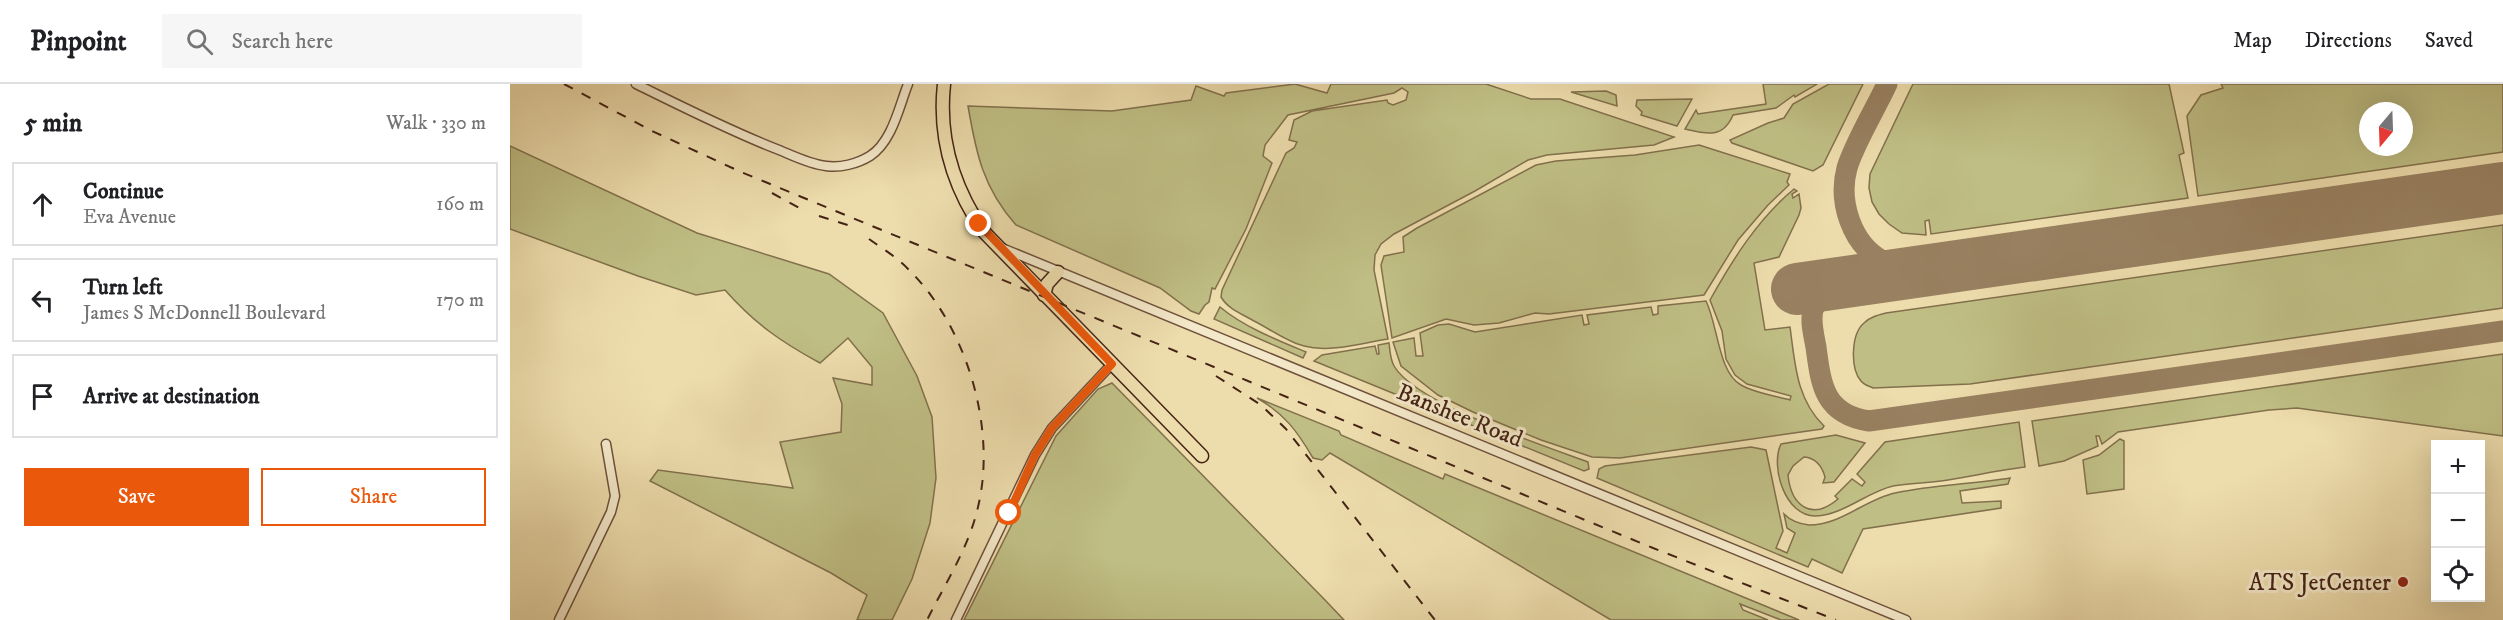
<!DOCTYPE html>
<html lang="en">
<head>
<meta charset="utf-8">
<style>
  body { margin:0; font-family:"IM FELL DW Pica",serif; background:#f6f6f6; color:#202124 }
  .controls { position:absolute; right:18px; bottom:18px; display:grid; overflow:hidden; border-radius:0px; box-shadow:0 6px 24px #0002 }
  .controls button { width:54px; height:54px; display:grid; place-items:center; padding:0; border:0; border-bottom:2px solid #e0e0e0; background:#fff; color:#202124; font:30px sans-serif }
  .compass { position:absolute; left:1849px; top:18px; width:54px; height:54px; border-radius:50%; background:#fff; box-shadow:0 6px 24px #0002; rotate:199deg }
  .stop { position:absolute; width:18px; height:18px; margin:-14px; border:4px solid #ea580c; border-radius:50%; background:#fff }
  .stop.end { background:#ea580c; border-color:#fff; box-shadow:0 2px 6px #0008 }
  .list { margin:0; padding:0; list-style:none }
  h2 { display:flex; justify-content:space-between; align-items:center; height:78px; margin:0; padding:0 24px; font-size:26px }
  h2 small { font-size:20px; font-weight:400; color:#757577 }
  .list li { display:grid; grid-template-columns:39px 1fr auto; gap:18px; align-items:center; box-sizing:border-box; height:84px; margin:0 12px 12px; padding:0 12px; border:2px solid #e0e0e0; border-radius:0px }
  .list b { display:block; font-size:22px; white-space:nowrap }
  .list p { margin:0; font-size:20px; white-space:nowrap; color:#757577 }
  .list em { font-size:20px; font-style:normal; color:#757577 }
  .actions { display:flex; gap:12px; padding:18px 24px }
  .actions a { flex:1; padding:14px 0; border:2px solid #ea580c; border-radius:0px; text-align:center; font-size:21px; color:#ea580c }
  .actions .main { background:#ea580c; color:#fff }
  .icon { flex:none; width:33px; height:33px; fill:none; stroke:currentColor; stroke-width:2; stroke-linecap:round; stroke-linejoin:round }
  .map { position:relative; flex:none; width:1993px; height:536px; overflow:hidden }
  header { display:flex; align-items:center; gap:36px; box-sizing:border-box; height:84px; padding:0 30px; background:#fff; border-bottom:2px solid #e0e0e0 }
  header strong { font-size:28px }
  nav { display:flex; gap:33px; margin-inline-start:auto; font-size:21px }
  .search { width:420px; height:54px; background:#f6f6f6; display:flex; align-items:center; gap:15px; box-sizing:border-box; padding:0 21px; border-radius:0px; color:#757577; font-size:22px }
  main { display:flex }
  aside { flex:1; background:#fff }
  .map>svg:first-child { display:block }
  .green { fill:#bfbe84; stroke:#82704c; stroke-width:1.5; fill-rule:evenodd }
  .lines { fill:none; stroke-linecap:round; stroke-linejoin:round }
  .taxiway { stroke:#988060; stroke-width:21 }
  .runway { stroke:#988060; stroke-width:52 }
  .street-casing { stroke:#6e513b; stroke-width:11 }
  .primary-casing { stroke:#442315; stroke-width:15 }
  .street { stroke:#f3e8c9; stroke-width:8 }
  .primary { stroke:#eddcac; stroke-width:12 }
  .rail { stroke:#442315; stroke-width:2; stroke-dasharray:10 10; stroke-linecap:butt }
  .route { stroke:#ea580c; stroke-width:8 }
  .poi-dot { fill:#8f2418; stroke:#f3e8c9; stroke-width:2 }
  .labels { text-anchor:middle; stroke-width:6; stroke-linejoin:round; paint-order:stroke }
  .street-label { font-size:24px; fill:#442315; stroke:#f3e8c9 }
  .poi-label { font-size:24px; fill:#442315; stroke:#f3e8c9; text-anchor:end }
</style>
</head>
<body>
<header>
<strong>Pinpoint</strong>
<div class="search"><svg class="icon" aria-label="search" viewBox="0 0 24 24"><circle cx="10" cy="10" r="6"/><path d="M15 15l6 6"/></svg>Search here</div>
<nav><a>Map</a><a>Directions</a><a>Saved</a></nav>
</header>
<main>
<aside>
<h2>5 min<small>Walk · 330 m</small></h2>
<ul class="list">
<li><svg class="icon" aria-label="ahead" viewBox="0 0 24 24"><path d="M12 20V5M6 11l6-6 6 6"/></svg><div><b>Continue</b><p>Eva Avenue</p></div><em>160 m</em></li>
<li><svg class="icon" aria-label="left" viewBox="0 0 24 24"><path d="M17 20v-9H6M10 6l-5 5 5 5"/></svg><div><b>Turn left</b><p>James S McDonnell Boulevard</p></div><em>170 m</em></li>
<li><svg class="icon" aria-label="arrive" viewBox="0 0 24 24"><path d="M6 21V4h12l-3 4 3 4H6"/></svg><div><b>Arrive at destination</b></div></li>
</ul>
<div class="actions"><a class="main">Save</a><a>Share</a></div>
</aside>
<div class="map">
<svg width="1993" height="536" viewBox="0 0 1993 536">
  <rect width="100%" height="100%" fill="#eddcac"/>
  <filter id="stains"><feTurbulence type="fractalNoise" baseFrequency=".00333" numOctaves="4"/><feColorMatrix values="0 0 0 0 .2 0 0 0 0 .09 0 0 0 0 .02 0 0 0 .5 -.17"/></filter>
  <radialGradient id="worn" r=".72"><stop offset=".6" stop-color="#630" stop-opacity="0"/><stop offset="1" stop-color="#630" stop-opacity=".3"/></radialGradient>
  <g class="green">
    <path d="M785,0l32,9 4,-9h155l45,15h29l114,38 -20,8 -107,10 -19,5 -53,31 -81,43 -13,10 -6,11 -1,15 14,69c-26,4 -58,14 -84,7 -17,-4 -34,-17 -50,-25 -12,-7 -26,-12 -33,-24l1,-7 64,-137 8,-5 3,-6 -8,-2 5,-20 18,-9 75,-11 1,3 5,2 13,-5 2,-8 -6,-4 -8,5 -106,22 -23,30 -2,11 9,7 -26,66 -31,60 -3,-1 -3,14 -4,3 -6,9 -8,-3 -31,-23 -144,-63c-33,-37 -40,-72 -48,-119l144,5 79,-11 5,-14 28,10 2,-3z"/>
    <path d="M1253,0h54l-22,13 -1,-2 -18,13 -43,7c-10,24 -27,19 -48,14l11,-19 2,4 68,-10z"/>
    <polygon points="1319,0 1353,0 1313,81 1303,87 1222,59 1220,56 1258,39 1274,34 1283,20"/>
    <polygon points="1403,0 1659,0 1674,69 1669,71 1678,114 1421,150 1419,136 1415,137 1416,151 1392,149 1379,140 1369,130 1362,118 1359,104 1360,90"/>
    <path d="M1711,0h282v68l-305,44 -11,-80 14,-21 22,-7zM1858,27h36v36h-36z"/>
    <polygon points="1096,7 1106,11 1107,22 1061,8"/>
    <polygon points="1182,15 1167,42 1131,31 1132,28 1126,22 1127,16"/>
    <polygon points="1189,61 1280,90 1277,98 1279,101 1258,121 1228,156 1194,211 1039,230 1025,229 989,239 964,241 936,235 882,254 871,181 874,172 894,168 893,153 907,144 1026,81 1046,77 1125,71"/>
    <path d="M0,62l187,87 132,41 54,39 34,63 15,41 4,61 -6,45 -18,56 -20,41h-35l10,-25 -36,-22 -181,-92 8,-11 135,18 -13,-46 61,-10 1,-28 -9,-26 39,7v-18l-24,-29 -28,25c-39,-21 -66,-40 -95,-73l-29,5 -58,-19 -128,-47z"/>
    <path d="M1284,105l3,2 -5,3 1,4 6,-4 2,14 -2,7 -20,42 -25,6 11,67 25,-3c5,36 6,72 34,99l-2,3 -202,29 -28,-1 -51,-17 -68,-28 -35,-17 -37,-29 -8,-24 21,-4 2,18h7l-3,-23 18,-8 11,-1 26,8 107,-17 2,10 5,-1 -2,-9 64,-8 2,8 5,-1v-8l48,-5c12,24 12,71 35,84 14,8 34,11 49,15l1,-4 -44,-12 -12,-9 -9,-16 -4,-28 -12,-31c23,-41 48,-81 84,-111z"/>
    <path d="M1993,141v83l-7,1 -526,75 -97,4c-4,-2 -9,-3 -12,-7 -11,-13 -10,-47 3,-58 6,-6 14,-8 22,-10z"/>
    <path d="M710,223c24,20 57,33 86,45l-3,6 -89,-39z"/>
    <path d="M879,259c1,7 1,16 5,23 22,38 151,80 194,96l1,7 -5,2 -270,-110 8,-6 53,-9 2,8h2l-1,-9z"/>
    <polygon points="1993,270 1993,352 1787,324 1759,326 1608,348 1592,360 1589,352 1586,352 1588,362 1554,377 1529,382 1522,337"/>
    <polygon points="602,299 815,516 834,536 454,536 546,352 588,305"/>
    <path d="M747,314l82,33 2,4 102,44 2,-5 354,146h-18l-41,-16 3,6 25,10h-157l-281,-167 -8,7 -9,-2c-16,-27 -28,-44 -56,-60z"/>
    <path d="M1509,338l6,45c-26,3 -51,9 -77,13 -18,3 -37,3 -55,6 -26,6 -50,29 -77,30 -31,1 -46,-50 -35,-72l55,-9 29,8 -31,39 -11,1 2,-6c-3,-11 -9,-19 -21,-20l-11,9 -5,9c3,30 23,47 50,24l-3,-3 17,-17 10,7 3,-4 -8,-8 28,-32z"/>
    <polygon points="1610,355 1614,357 1614,405 1577,410 1573,376 1589,371"/>
    <path d="M1241,363l15,3 17,81 -7,17 11,5 8,-20 -8,-5 -3,-14c6,6 16,10 25,11 32,0 57,-26 86,-32 38,-8 77,-9 115,-15l-2,6 -48,7 2,12 39,-2v7l-138,21 -21,44 -30,-14 -4,8 -211,-89 2,-9 6,-3z"/>
  </g>
  <g class="lines">
    <g class="taxiway">
      <path d="M1377,0c-11,24 -33,60 -40,84 -9,33 4,76 36,93 16,8 33,9 50,10"/>
      <path d="M1328,200c-10,6 -21,14 -25,26 -3,11 1,26 3,37 5,38 8,67 53,74l634,-90"/>
    </g>
    <polyline class="runway" points="1287,205 1993,104"/>
    <defs>
      <g id="street">
        <path d="M126,0c45,22 90,45 138,64 16,6 34,16 52,18 14,2 31,-2 44,-10 22,-14 29,-49 38,-72"/>
        <polyline points="492,164 1396,536"/>
        <polyline points="49,536 101,428 105,412 96,360"/>
        <polyline points="446,536 525,371 542,344 602,280"/>
      </g>
      <g id="primary">
        <path d="M434,0c-6,55 9,103 40,148l218,224"/>
        <polyline points="534,211 537,200 548,188"/>
      </g>
    </defs>
    <use href="#street" class="street-casing"/>
    <use href="#primary" class="primary-casing"/>
    <use href="#street" class="street"/>
    <use href="#primary" class="primary"/>
    <g class="rail">
      <polyline points="54,0 142,47 231,88 1143,464 1326,536"/>
      <polyline points="262,109 291,125"/>
      <polyline points="309,132 347,144"/>
      <path d="M359,155c14,10 29,19 40,31 58,57 88,159 69,237 -9,40 -33,77 -51,113"/>
      <polyline points="706,292 751,321 776,345 925,536"/>
    </g>
  </g>
  <g class="lines">
    <polyline class="route" points="469,140 602,280 542,344 525,371 499,429"/>
  </g>
  <circle class="poi-dot" cx="1893" cy="498" r="6"/>
  <g class="labels">
    <g class="street-label">
      <text transform="translate(950 331) rotate(22)" y="8">Banshee Road</text>
    </g>
    <g class="poi-label">
      <text x="1881" y="506">ATS JetCenter</text>
    </g>
  </g>
  <rect width="100%" height="100%" filter="url(#stains)"/>
  <rect width="100%" height="100%" fill="url(#worn)"/>
</svg>
<div class="controls">
<button>+</button>
<button>−</button>
<button><svg class="icon" aria-label="locate" viewBox="0 0 24 24"><circle cx="12" cy="12" r="6"/><path d="M12 2v4M12 18v4M2 12h4M18 12h4"/></svg></button>
</div>
<svg class="compass" viewBox="-18 -18 36 36"><path d="M0-13l5 13h-10z" fill="#e53935"/><path d="M0 13l5-13h-10z" fill="#757577"/></svg>
<div class="stop" style="left:499px;top:429px"></div>
<div class="stop end" style="left:469px;top:140px"></div>
</div>
</main>
</body>
</html>
